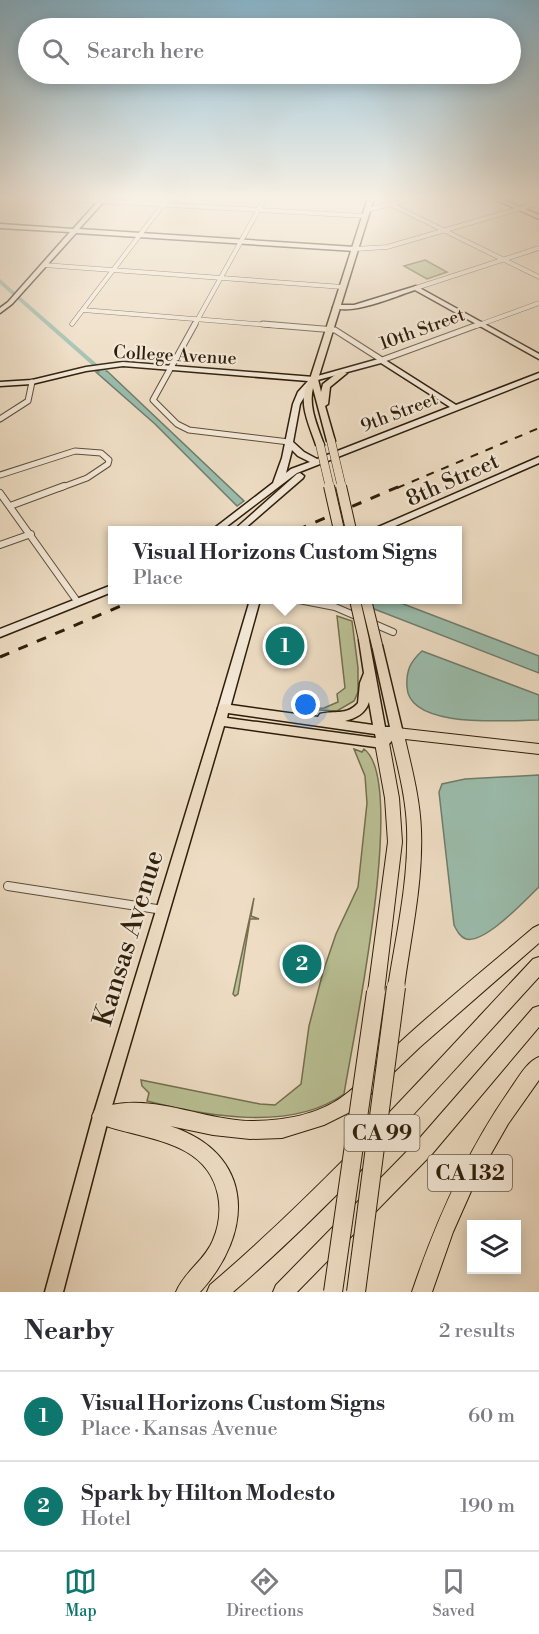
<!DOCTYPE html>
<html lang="en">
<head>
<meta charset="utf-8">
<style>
  body { margin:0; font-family:"Libre Bodoni",serif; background:#f7f7f7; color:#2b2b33 }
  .controls { position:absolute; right:18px; bottom:18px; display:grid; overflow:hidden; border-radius:0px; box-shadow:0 3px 15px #0003 }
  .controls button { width:54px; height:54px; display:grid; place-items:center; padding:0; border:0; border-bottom:2px solid #e1e1e2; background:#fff; color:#2b2b33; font:30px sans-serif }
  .you { position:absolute; left:306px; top:705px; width:21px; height:21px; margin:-15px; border:4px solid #fff; border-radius:50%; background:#1a73e8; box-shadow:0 0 0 9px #1a73e833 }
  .badge { display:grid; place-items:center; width:39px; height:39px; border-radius:50%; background:#0f766e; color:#fff; font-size:20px; font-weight:700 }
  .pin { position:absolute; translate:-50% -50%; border:3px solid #fff; box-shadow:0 2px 6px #0006 }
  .popup { position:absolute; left:108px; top:526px; width:354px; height:78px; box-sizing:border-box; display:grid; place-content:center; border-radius:0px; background:#fff; filter:drop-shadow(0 2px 4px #0005); font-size:20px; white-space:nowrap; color:#7c7c81 }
  .popup b { font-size:22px; color:#2b2b33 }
  .popup::after { content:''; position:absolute; left:50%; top:100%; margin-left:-12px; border:12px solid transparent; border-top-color:#fff }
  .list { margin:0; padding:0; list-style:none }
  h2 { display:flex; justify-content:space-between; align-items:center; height:78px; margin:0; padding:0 24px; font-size:26px }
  h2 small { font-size:20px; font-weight:400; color:#7c7c81 }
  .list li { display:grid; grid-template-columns:39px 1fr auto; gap:18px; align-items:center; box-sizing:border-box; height:90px; padding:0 24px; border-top:2px solid #e1e1e2 }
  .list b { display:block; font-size:22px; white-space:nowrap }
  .list p { margin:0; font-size:20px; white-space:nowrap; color:#7c7c81 }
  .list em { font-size:20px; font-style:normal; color:#7c7c81 }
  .icon { flex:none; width:33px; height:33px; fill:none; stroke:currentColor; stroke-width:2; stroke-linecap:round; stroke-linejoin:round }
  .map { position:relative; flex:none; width:539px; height:1292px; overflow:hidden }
  .search { position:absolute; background:#fff; box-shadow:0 3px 15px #0003; left:18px; right:18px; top:18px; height:66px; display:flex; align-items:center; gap:15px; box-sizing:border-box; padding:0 21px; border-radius:33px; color:#7c7c81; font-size:22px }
  .sheet { height:258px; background:#fff }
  nav { display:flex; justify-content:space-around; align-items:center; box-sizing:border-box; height:84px; border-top:2px solid #e1e1e2; background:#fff; font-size:16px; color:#7c7c81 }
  nav a { display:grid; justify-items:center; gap:3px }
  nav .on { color:#0f766e }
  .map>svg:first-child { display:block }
  .green { fill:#b9c094; stroke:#736f4f; stroke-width:1.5 }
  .water { fill:#9bbdad; stroke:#6f7d6c; stroke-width:1.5 }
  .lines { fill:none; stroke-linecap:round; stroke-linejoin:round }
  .canal { fill:#9bbdad; fill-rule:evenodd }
  .street-far3-casing { stroke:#5d4e38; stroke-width:5 }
  .street-far2-casing { stroke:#5d4e38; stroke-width:7 }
  .street-far1-casing { stroke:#5d4e38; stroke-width:8 }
  .street-casing { stroke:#5d4e38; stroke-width:10 }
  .secondary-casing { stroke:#2d1e0a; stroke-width:3 }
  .primary-casing { stroke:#2d1e0a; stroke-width:3 }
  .highway-casing { stroke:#2d1e0a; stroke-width:2 }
  .street-far3 { stroke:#f4e9d9; stroke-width:4 }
  .street-far2 { stroke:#f4e9d9; stroke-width:5 }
  .street-far1 { stroke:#f4e9d9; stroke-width:6 }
  .street { stroke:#f4e9d9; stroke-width:8 }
  .secondary { fill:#f4e9d9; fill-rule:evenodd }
  .primary { fill:#eeddc4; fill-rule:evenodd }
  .highway { fill:#eeddc4; fill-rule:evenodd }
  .rail-far1 { stroke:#2d1e0a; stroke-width:2; stroke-dasharray:8 8; stroke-linecap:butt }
  .rail { stroke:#2d1e0a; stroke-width:3; stroke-dasharray:10 10; stroke-linecap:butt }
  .primary-bridge-far1-casing { stroke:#2d1e0a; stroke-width:9; stroke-linecap:butt }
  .primary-bridge-casing { stroke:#2d1e0a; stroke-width:12; stroke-linecap:butt }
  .highway-bridge-casing { stroke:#2d1e0a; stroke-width:20; stroke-linecap:butt }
  .primary-bridge-far1 { stroke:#eeddc4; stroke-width:8 }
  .primary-bridge { stroke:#eeddc4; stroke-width:10 }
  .highway-bridge { stroke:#eeddc4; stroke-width:18 }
  .labels { text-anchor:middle; stroke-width:4.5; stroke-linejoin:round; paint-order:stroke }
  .far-street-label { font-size:18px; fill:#2d1e0a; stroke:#f4e9d9 }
  .shield { fill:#f4e9d9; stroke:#695b48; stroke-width:1.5 }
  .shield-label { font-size:21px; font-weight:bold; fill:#2d1e0a }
  .street-label { font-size:22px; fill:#2d1e0a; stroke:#f4e9d9 }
  .near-street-label { font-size:27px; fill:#2d1e0a; stroke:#f4e9d9 }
</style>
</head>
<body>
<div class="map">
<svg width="539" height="1292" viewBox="0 0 539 1292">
  <rect width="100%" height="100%" fill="#eeddc4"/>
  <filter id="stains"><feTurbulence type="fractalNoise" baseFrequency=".00333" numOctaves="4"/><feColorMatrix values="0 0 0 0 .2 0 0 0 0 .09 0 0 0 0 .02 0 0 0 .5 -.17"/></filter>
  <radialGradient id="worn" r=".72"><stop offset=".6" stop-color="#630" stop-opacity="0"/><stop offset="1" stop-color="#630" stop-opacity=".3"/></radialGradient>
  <g class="green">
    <polygon points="425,260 447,272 427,279 404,266"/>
    <polygon points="337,616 352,621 358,668 358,692 354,701 337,711 300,709 324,708 338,702 337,694 345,688"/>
    <path d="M354,749l8,3 2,-3c44,32 -11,289 -20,345 -53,38 -138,22 -197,7l2,-8 -7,-7 -1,-6 119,24 15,1 26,-21 8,-58 14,-54 13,-38 22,-47 9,-84 -2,-27z"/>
    <polygon points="254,898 251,916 259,919 250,919 238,994 235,996 233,994"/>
  </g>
  <g class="water">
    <polygon points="107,371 244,501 237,506 155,424 96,372"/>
    <polygon points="351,600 393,600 539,656 539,673"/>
    <path d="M422,651l117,44v25c-30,0 -130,10 -132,-33 -1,-16 3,-25 15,-36z"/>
    <path d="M539,775v112c-14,13 -54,57 -73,52 -6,-2 -9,-8 -12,-14l-15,-133 3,-8 23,-5z"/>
  </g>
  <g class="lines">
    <polygon class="canal" points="0,279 113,378 113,380 109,380 0,284"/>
    <defs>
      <g id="street-far3">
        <polyline points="46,198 365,216"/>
        <polyline points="378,198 539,277"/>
        <polyline points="367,210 415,198"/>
        <polyline points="355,249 387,247 539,203"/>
        <polyline points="44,265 343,287"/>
        <polyline points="416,288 539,248"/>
        <polyline points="83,310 281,326"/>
        <polyline points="72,324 168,198"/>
        <polyline points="194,326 265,198"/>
        <polyline points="476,326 539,303"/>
      </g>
      <g id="street-far2">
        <polyline points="195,324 153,400 177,424 189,430 289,442"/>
        <polyline points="263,324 335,330 382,360 480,324"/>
        <polyline points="0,419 28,401 32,382"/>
        <polyline points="0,475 75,451 101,453 109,460 108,464 87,478 60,488"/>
      </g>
      <g id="street-far1">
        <polyline points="0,493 77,601"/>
        <polyline points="10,506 64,486"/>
        <polyline points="0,545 31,534"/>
        <polyline points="299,600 335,607 393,632"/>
      </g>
      <polyline id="street" points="8,886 163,910"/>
      <g id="secondary">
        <polygon points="101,198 107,198 79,229 355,247 358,249 355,251 76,233 12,304 0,313 0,308 8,302 70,232 0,228 0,224 73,229"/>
        <path d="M416,286l123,68v5l-124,-69c-19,6 -64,26 -82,17l3,-2h18z"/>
        <path d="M382,358l74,47 83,-32v5l-242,95 -75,57h-10l61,-47 9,-25 11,-54 5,-12 10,-11 -185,-15 -37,5 -54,13 -32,2v-4l32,-2 54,-13 37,-5 191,15zM381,363l69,44 -133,52 -13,-7 -11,-10 7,-38 14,-23zM292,450l6,6 12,6 -19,7 -5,4z"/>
        <polygon points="539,457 539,463 386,530 374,530 376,528"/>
        <polygon points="300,473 304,476 303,478 243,530 234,530 297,474"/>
        <polygon points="112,585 112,592 0,637 0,629"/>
        <polygon points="250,600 260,600 230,708 228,711 220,711 218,708"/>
      </g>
      <g id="primary">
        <path d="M368,198h6l-56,181 3,13 2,-8 17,-13 7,2 -17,14 -2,17 -3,2 10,35 -1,2h-3l-4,-2 -14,-53c-5,19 5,39 11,57l-4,2 -4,-2c-7,-21 -20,-45 -6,-66z"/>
        <polygon points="492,198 499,198 539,215 539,219"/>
        <path d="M364,636l5,4 16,87h5l-18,-82 5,-4 5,4 21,88 -2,3 -9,1 1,2c-3,5 -6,7 -11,9l-158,-22 -115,390 -46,176h-18l48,-176 125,-408 2,-3 4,-1 94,13 2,-3c14,-4 27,2 38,-11l2,-20 4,-10 -5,-33zM369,702l4,23 -28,-4c11,-3 20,-7 24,-19zM228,713l147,21 1,4 -149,-20z"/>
      </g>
      <g id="highway">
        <path d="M397,728l142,16v10l-134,-15c7,30 15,61 16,91 2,53 -10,105 -17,157l-2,6 -6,2 -6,-2 -2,-6c8,-52 21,-106 19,-159 -1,-32 -10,-64 -17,-95l2,-4z"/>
        <polygon points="382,738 387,739 389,743 399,798 402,842 384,992 382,998 376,1000 370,998 368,992 388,842 385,798 375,743 377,739"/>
        <path d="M539,925v18l-119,104 -66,63 -30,15 -42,13 -32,1 -37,-4 -43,-9c86,28 84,107 30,166h-24c8,-20 29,-32 37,-52 6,-14 8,-30 5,-45 -12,-58 -80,-55 -123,-73l-3,-6 3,-6c50,-21 104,10 156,11 31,0 66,-6 91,-24 25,-18 44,-43 67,-63 40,-36 83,-71 124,-106z"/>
        <path d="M539,957v20c-99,108 -195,219 -306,315h-26l3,-7c117,-100 218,-214 323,-326z"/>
        <polygon points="539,1006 539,1027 432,1154 297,1292 273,1292 276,1285 418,1140 533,1008"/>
        <path d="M539,1057v23l-31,44 -32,56 -23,52 -21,60h-20c24,-71 54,-139 97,-201 8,-11 17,-29 30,-34z"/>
      </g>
    </defs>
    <use href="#street-far3" class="street-far3-casing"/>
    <use href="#street-far2" class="street-far2-casing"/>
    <use href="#street-far1" class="street-far1-casing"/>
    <use href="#street" class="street-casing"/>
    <use href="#secondary" class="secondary-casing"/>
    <use href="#primary" class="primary-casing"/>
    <use href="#highway" class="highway-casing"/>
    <use href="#street-far3" class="street-far3"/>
    <use href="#street-far2" class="street-far2"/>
    <use href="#street-far1" class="street-far1"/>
    <use href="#street" class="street"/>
    <use href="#secondary" class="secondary"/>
    <use href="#primary" class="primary"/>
    <use href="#highway" class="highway"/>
    <polyline class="rail-far1" points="397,488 539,428"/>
    <g class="rail">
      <polyline points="297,530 400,486"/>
      <polyline points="0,657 135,600"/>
    </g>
    <defs>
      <g id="primary-bridge-far1">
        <polyline points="331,441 342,488"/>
        <polyline points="320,445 330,488"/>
      </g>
      <g id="primary-bridge">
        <polyline points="329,486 339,530"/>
        <polyline points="341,486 351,530"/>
        <polyline points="355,600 364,640"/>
        <polyline points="366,600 377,645"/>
      </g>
      <g id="highway-bridge">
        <polyline points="333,1292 376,992"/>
        <polyline points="356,1292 396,987"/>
      </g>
    </defs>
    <use href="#primary-bridge-far1" class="primary-bridge-far1-casing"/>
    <use href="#primary-bridge" class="primary-bridge-casing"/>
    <use href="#highway-bridge" class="highway-bridge-casing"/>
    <use href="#primary-bridge-far1" class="primary-bridge-far1"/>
    <use href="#primary-bridge" class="primary-bridge"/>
    <use href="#highway-bridge" class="highway-bridge"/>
  </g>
  <linearGradient id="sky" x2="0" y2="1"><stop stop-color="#89b8d0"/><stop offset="0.52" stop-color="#f7f0e4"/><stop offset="1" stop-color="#f7f0e4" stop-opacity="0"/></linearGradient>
  <rect width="539" height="379" fill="url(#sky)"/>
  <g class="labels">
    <g class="far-street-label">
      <text transform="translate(422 329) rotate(-20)" y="6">10th Street</text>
      <text transform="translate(175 355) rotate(3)" y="6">College Avenue</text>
      <text transform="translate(399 412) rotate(-21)" y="6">9th Street</text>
    </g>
    <g class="shield">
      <rect x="344.5" y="1115" width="75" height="36" rx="4.5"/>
      <rect x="428" y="1155" width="84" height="36" rx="4.5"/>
    </g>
    <g class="shield-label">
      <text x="382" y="1140">CA 99</text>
      <text x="470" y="1180">CA 132</text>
    </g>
    <g class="street-label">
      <text transform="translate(452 479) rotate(-24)" y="8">8th Street</text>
    </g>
    <g class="near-street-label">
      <text transform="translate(128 938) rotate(-73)" y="9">Kansas Avenue</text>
    </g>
  </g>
  <rect width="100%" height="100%" filter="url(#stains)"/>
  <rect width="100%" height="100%" fill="url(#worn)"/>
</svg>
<div class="controls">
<button><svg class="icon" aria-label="layers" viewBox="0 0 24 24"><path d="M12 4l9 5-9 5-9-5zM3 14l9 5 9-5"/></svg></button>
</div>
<div class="you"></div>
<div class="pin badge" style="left:285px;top:646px">1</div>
<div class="popup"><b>Visual Horizons Custom Signs</b>Place</div>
<div class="pin badge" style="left:302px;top:964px">2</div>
<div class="search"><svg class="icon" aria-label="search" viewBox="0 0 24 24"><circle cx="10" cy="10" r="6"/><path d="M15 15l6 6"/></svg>Search here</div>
</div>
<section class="sheet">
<h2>Nearby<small>2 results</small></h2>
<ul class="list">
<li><span class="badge">1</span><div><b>Visual Horizons Custom Signs</b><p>Place · Kansas Avenue</p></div><em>60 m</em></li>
<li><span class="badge">2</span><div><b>Spark by Hilton Modesto</b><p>Hotel</p></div><em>190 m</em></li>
</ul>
</section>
<nav>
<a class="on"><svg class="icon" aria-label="map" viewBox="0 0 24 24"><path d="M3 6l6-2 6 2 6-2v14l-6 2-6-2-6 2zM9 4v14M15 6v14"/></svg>Map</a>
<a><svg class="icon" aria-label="directions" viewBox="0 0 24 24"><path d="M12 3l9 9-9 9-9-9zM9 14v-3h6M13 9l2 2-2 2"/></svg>Directions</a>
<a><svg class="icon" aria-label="saved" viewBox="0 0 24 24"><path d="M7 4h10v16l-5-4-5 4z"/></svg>Saved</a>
</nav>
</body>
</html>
